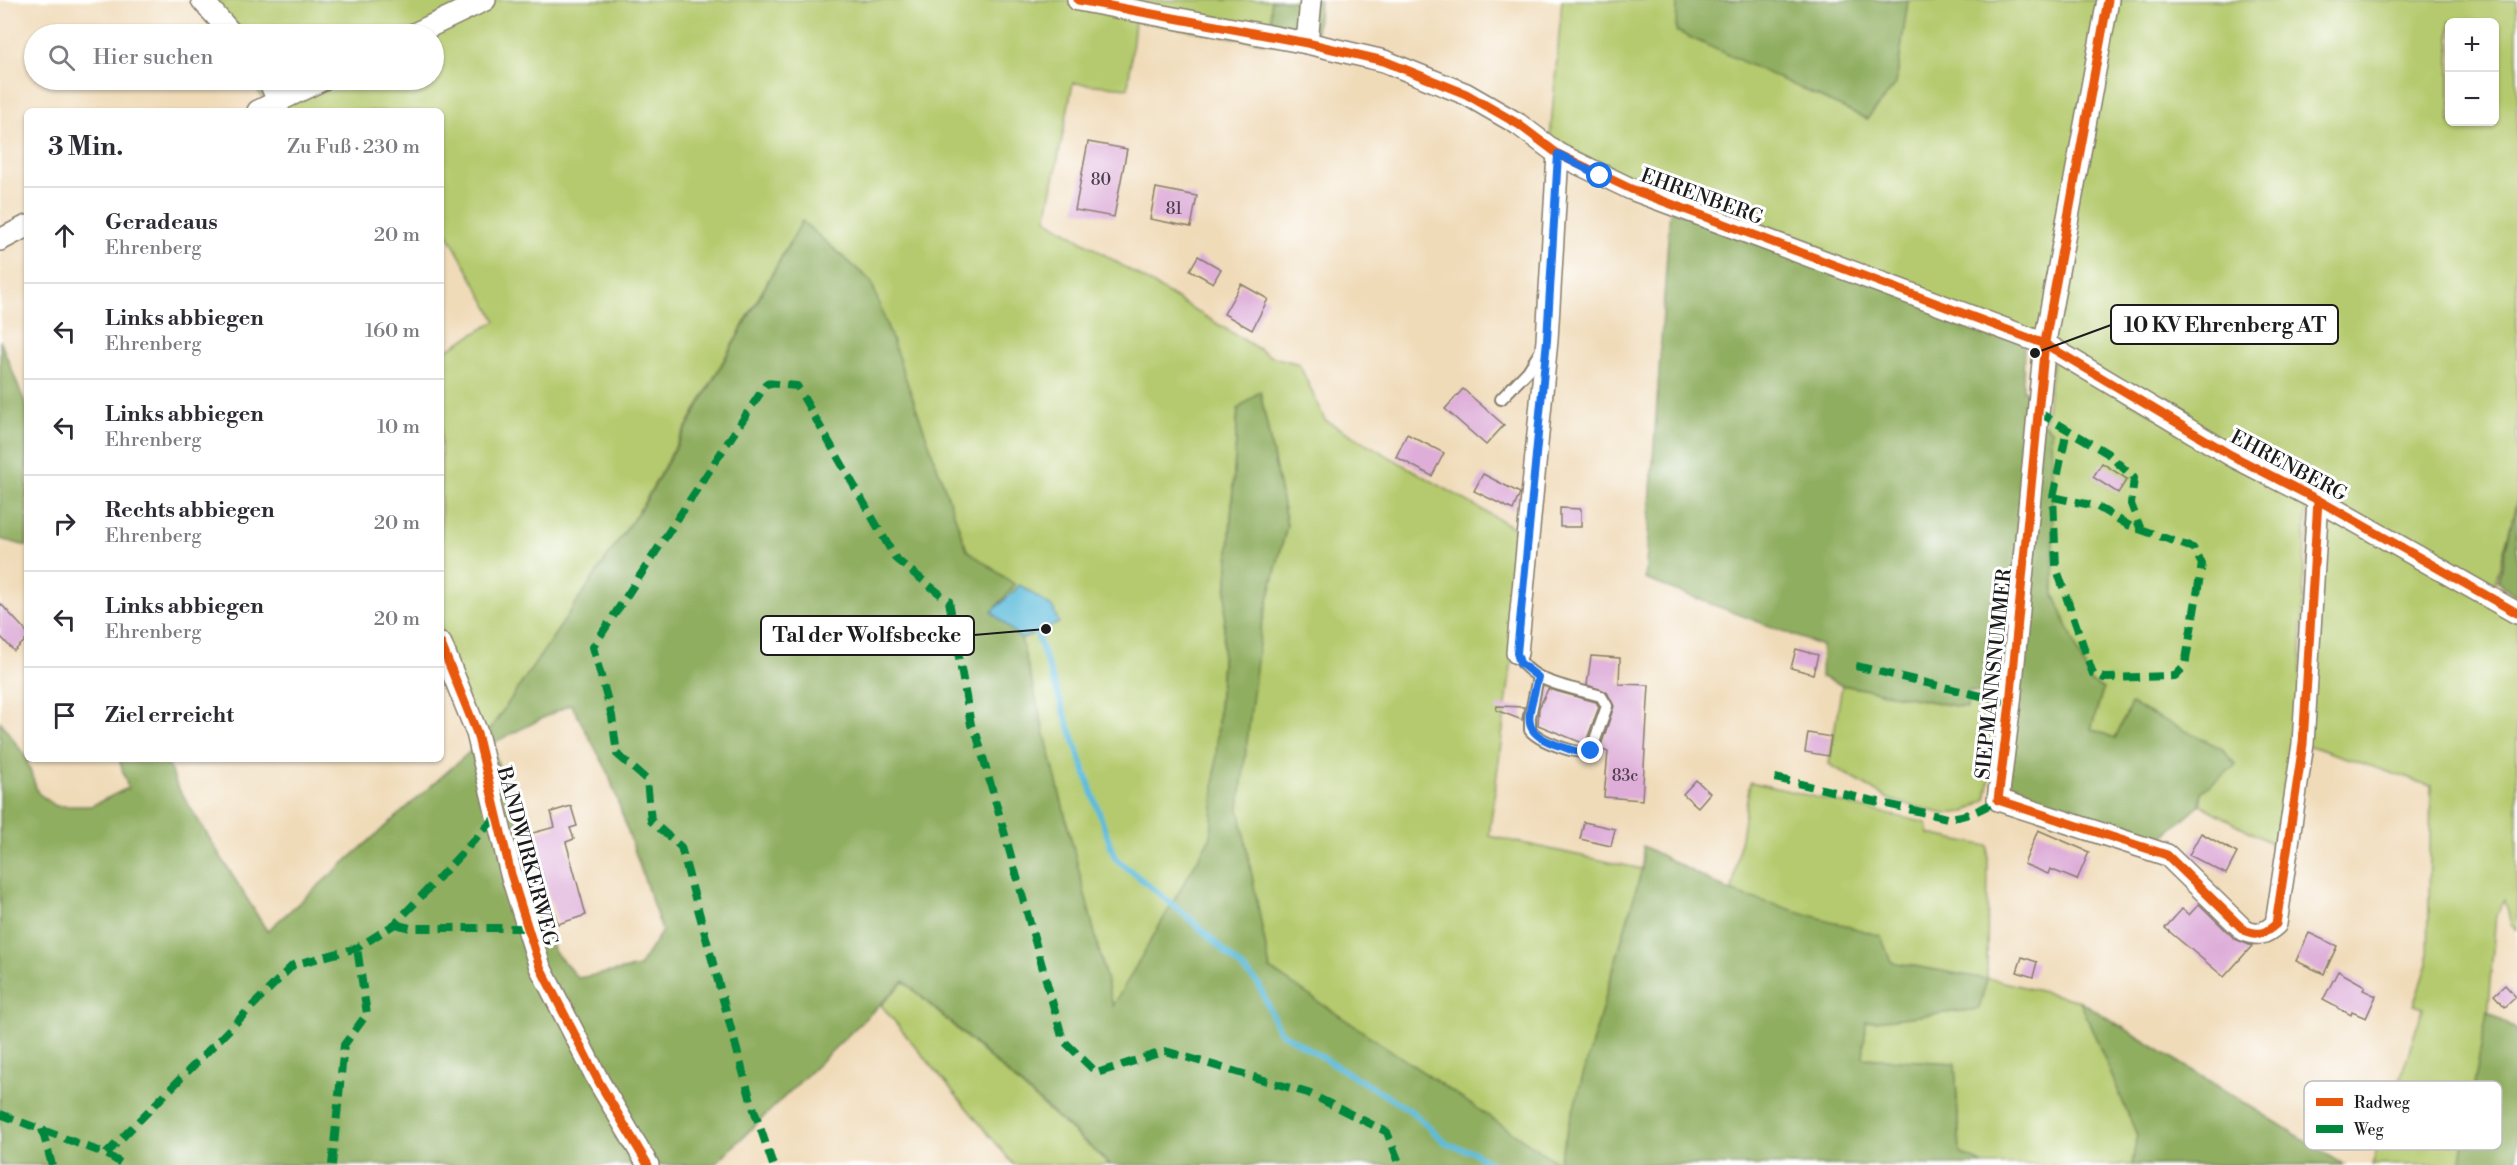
<!DOCTYPE html>
<html lang="de">
<head>
<meta charset="utf-8">
<style>
  body { margin:0; font-family:"Libre Bodoni",serif; background:#f2f2f3; color:#2b2b33 }
  .controls { position:absolute; right:18px; top:18px; display:grid; overflow:hidden; border-radius:9px; box-shadow:0 2px 4px #0004 }
  .controls button { width:54px; height:54px; display:grid; place-items:center; padding:0; border:0; border-bottom:2px solid #e1e1e2; background:#fff; color:#2b2b33; font:30px sans-serif }
  .stop { position:absolute; width:18px; height:18px; margin:-14px; border:4px solid #1a73e8; border-radius:50%; background:#fff }
  .stop.end { background:#1a73e8; border-color:#fff; box-shadow:0 2px 6px #0008 }
  .list { margin:0; padding:0; list-style:none }
  h2 { display:flex; justify-content:space-between; align-items:center; height:78px; margin:0; padding:0 24px; font-size:26px }
  h2 small { font-size:20px; font-weight:400; color:#7c7c81 }
  .list li { display:grid; grid-template-columns:39px 1fr auto; gap:18px; align-items:center; box-sizing:border-box; height:96px; padding:0 24px; border-top:2px solid #e1e1e2 }
  .list b { display:block; font-size:22px; white-space:nowrap }
  .list p { margin:0; font-size:20px; white-space:nowrap; color:#7c7c81 }
  .list em { font-size:20px; font-style:normal; color:#7c7c81 }
  .icon { flex:none; width:33px; height:33px; fill:none; stroke:currentColor; stroke-width:2; stroke-linecap:round; stroke-linejoin:round }
  .map { position:relative; flex:none; width:2517px; height:1165px; overflow:hidden }
  .search { position:absolute; background:#fff; box-shadow:0 2px 4px #0004; left:24px; top:24px; width:420px; height:66px; display:flex; align-items:center; gap:15px; box-sizing:border-box; padding:0 21px; border-radius:33px; color:#7c7c81; font-size:22px }
  .panel { position:absolute; background:#fff; box-shadow:0 2px 4px #0004; left:24px; top:108px; width:420px; height:654px; border-radius:9px }
  .map>svg:first-child { display:block }
  .green { fill:#b5ca6e; stroke:#687345; stroke-width:1.5; fill-rule:evenodd }
  .forest { fill:#90ae61; stroke:#56653e; stroke-width:1.5; fill-rule:evenodd }
  .water { fill:#5dbcdb; stroke:#3c6c7c; stroke-width:1.5 }
  .lines { fill:none; stroke-linecap:round; stroke-linejoin:round }
  .stream { stroke:#5dbcdb; stroke-width:6 }
  .building { fill:#deaed9 }
  .lane-casing { stroke:#867c6a; stroke-width:14 }
  .street-casing { stroke:#867c6a; stroke-width:24 }
  .lane { stroke:#fff; stroke-width:10 }
  .street { stroke:#fff; stroke-width:21 }
  .quiet { stroke:#00873e; stroke-width:8; stroke-dasharray:15 8; stroke-linecap:butt }
  .cycleway-casing { stroke:#fff; stroke-width:13 }
  .cycleway { stroke:#e8590c; stroke-width:9 }
  .route { stroke:#1a73e8; stroke-width:8 }
  .labels { text-anchor:middle; stroke-width:6; stroke-linejoin:round; paint-order:stroke }
  .number-label { font-size:16px; fill:#4c404b }
  .street-label { font-size:20px; fill:#1c1c1c; stroke:#fff }
  .key { fill:#fff; stroke:#bbb; stroke-width:1.5 }
  .key-label { font-size:16px; fill:#1c1c1c }
  .leader { fill:none; stroke:#1c1c1c; stroke-width:2 }
  .callout-dot { fill:#1c1c1c; stroke:#fff; stroke-width:2 }
  .callout { fill:#fff; stroke:#1c1c1c; stroke-width:2 }
  .callout-label { font-size:21px; text-anchor:middle; font-weight:bold; fill:#1c1c1c }
</style>
</head>
<body>
<div class="map">
<svg width="2517" height="1165" viewBox="0 0 2517 1165">
  <rect width="100%" height="100%" fill="#fff"/>
  <filter id="ink" filterUnits="userSpaceOnUse"><feTurbulence type="fractalNoise" baseFrequency=".0167" numOctaves="2"/><feDisplacementMap in="SourceGraphic" scale="12" xChannelSelector="R" yChannelSelector="G"/><feConvolveMatrix kernelMatrix="1 2 1 2 8 2 1 2 1" color-interpolation-filters="sRGB"/></filter>
  <filter id="wash" filterUnits="userSpaceOnUse"><feTurbulence type="fractalNoise" baseFrequency=".008" numOctaves="4" result="noise"/><feDisplacementMap in="SourceGraphic" scale="24" xChannelSelector="R" yChannelSelector="G"/><feGaussianBlur stdDeviation="1.35" result="paint"/><feColorMatrix in="noise" values="0 0 0 0 0 0 0 0 0 0 0 0 0 0 0 0 0 1.4 0 .05"/><feComposite in="paint" operator="in"/></filter>
  <g filter="url(#wash)">
    <rect width="100%" height="100%" fill="#f0dbb9"/>
    <g class="green">
      <path d="M193,0h1078l1,44 -137,-23 -7,67 -55,-5 -27,136 224,137 29,8 26,56 203,116 -39,300 153,33 -40,141 281,155h-453l-353,-106 -258,-794 -30,-22 -148,265 -158,232 -42,-108v-279l55,-32 -55,-99v-111h-170l-20,-31h183v-46h-216zM1260,391l27,134 -26,103 -23,141 -21,-31 21,-329z"/>
      <path d="M1562,0h115v32l219,52 12,-84h609v501l-26,98 26,17v314l-6,-5 -6,-25 -9,15 -11,124 -23,126h-90l51,-157 -9,-3 14,-41 3,-178 -130,-43 10,-249 -268,-152 -358,-134 -135,-69zM2450,22h44v100h-44z"/>
      <polygon points="2053,358 2298,497 2306,510 2298,742 2278,847 2200,804 2202,791 2236,765 2131,704 2115,739 2091,729 2103,689 2091,683 2054,594 2051,430 2045,425"/>
      <polygon points="1842,685 1967,708 1968,696 2003,708 1986,799 1966,812 1944,814 1890,800 1829,764"/>
      <polygon points="1750,782 1927,823 1929,834 1988,846 1987,978 2080,1001 2137,1135 2132,1165 1983,1165 1960,1153 1955,1063 1863,1059 1865,1022 1978,1009 1987,979 1891,962 1732,892"/>
      <polygon points="904,982 1110,1165 1014,1165 881,1005"/>
    </g>
    <g class="forest">
      <polygon points="1271,0 1320,0 1315,41 1272,44"/>
      <polygon points="1677,0 1908,0 1896,84 1867,119 1676,31"/>
      <polygon points="1670,209 2024,339 2023,391 2036,396 2034,418 2051,430 2054,594 2091,683 2103,689 2091,729 2115,738 2131,704 2221,748 2236,765 2202,791 2200,804 2157,842 2004,797 2014,699 1968,691 1967,708 1842,685 1821,677 1822,646 1645,579"/>
      <path d="M802,221l69,60 96,269 48,35 -23,27 29,27 92,367 98,-170 27,-427 22,-18 27,134 -26,103 -22,180 31,161 288,194 84,-294 1,-23 89,46 149,44 10,26 96,17 -8,30 -113,13 -3,36 92,5 5,90 23,12h-872l-207,-184 -190,184h-714v-444l25,35 13,37 18,13h35l37,-18 -9,-29h47l11,27 90,145 216,-191 164,-241zM571,704l36,66 55,161 -23,36 -61,11 -25,-28 -42,-150 -20,-56z"/>
      <polygon points="0,340 27,408 27,546 0,539"/>
      <polygon points="2517,500 2517,597 2498,582"/>
      <polygon points="2080,1001 2345,1165 2132,1165 2137,1135"/>
      <polygon points="2487,1012 2517,1030 2517,1165 2460,1165"/>
    </g>
    <polygon class="water" points="1020,585 1053,608 1059,623 1021,639 992,612"/>
    <g class="lines">
      <polyline class="stream" points="1034,626 1115,858 1189,918 1258,983 1279,1031 1411,1111 1447,1144 1473,1152 1493,1165"/>
    </g>
    <g id="blocks">
      <g class="building">
        <polygon points="1088,142 1127,149 1114,217 1075,210"/>
        <polygon points="1156,188 1197,196 1191,227 1150,219"/>
        <polygon points="1198,256 1221,269 1213,283 1190,270"/>
        <polygon points="1241,284 1268,299 1252,330 1224,314"/>
        <polygon points="1463,389 1504,425 1486,445 1445,409"/>
        <polygon points="1407,434 1444,453 1432,476 1396,457"/>
        <polygon points="2102,463 2127,479 2118,493 2093,477"/>
        <polygon points="1483,474 1520,493 1513,510 1474,491"/>
        <polygon points="1560,508 1581,509 1581,527 1560,527"/>
        <polygon points="0,603 27,632 27,639 14,651 0,636"/>
        <polygon points="1796,649 1818,655 1813,674 1791,668"/>
        <polygon points="1591,656 1620,658 1619,684 1649,685 1642,800 1604,797 1608,752 1600,749 1614,706 1607,692 1587,685"/>
        <polygon points="1548,689 1596,702 1599,707 1585,744 1538,725 1539,708"/>
        <polygon points="1497,706 1524,707 1522,720 1496,710"/>
        <polygon points="1808,733 1831,737 1828,756 1805,752"/>
        <polygon points="1696,780 1710,793 1698,807 1683,794"/>
        <polygon points="571,806 577,826 570,828 574,839 566,842 586,915 558,924 529,834 555,827 551,812"/>
        <polygon points="1584,822 1615,829 1611,846 1580,839"/>
        <polygon points="2038,830 2089,852 2077,880 2050,869 2048,874 2024,864"/>
        <polygon points="2201,833 2237,853 2226,874 2189,855"/>
        <polygon points="2199,904 2235,939 2252,946 2224,977 2165,928 2182,909 2189,915"/>
        <polygon points="2309,933 2337,946 2324,974 2296,961"/>
        <polygon points="2022,957 2037,962 2033,977 2017,972"/>
        <polygon points="2338,971 2365,986 2363,990 2376,996 2366,1018 2352,1012 2351,1015 2323,1000"/>
        <polygon points="2505,985 2516,997 2505,1007 2494,995"/>
      </g>
    </g>
  </g>
  <g filter="url(#ink)">
    <use href="#blocks" fill-opacity="0" stroke="#867c6a" stroke-width="1.5"/>
    <g class="lines">
      <defs>
        <g id="lane">
          <polyline points="1501,399 1528,371 1542,349"/>
          <path d="M1517,653c10,30 57,35 84,43l6,10 -16,45c-13,5 -52,-10 -61,-21v-13l8,-40"/>
        </g>
        <g id="street">
          <polyline points="202,0 232,34"/>
          <polyline points="1078,0 1307,43 1384,61 1466,94 1518,124 1558,154 1631,189 2045,344 2231,455 2318,500 2517,613"/>
          <path d="M2108,0l-63,342 -35,361 -12,97 169,55 77,75c15,6 21,4 32,-6l27,-180 15,-244"/>
          <polyline points="414,34 485,0"/>
          <polyline points="1307,43 1311,0"/>
          <polyline points="269,80 278,101 278,111"/>
          <polyline points="258,111 322,80"/>
          <polyline points="0,240 27,226"/>
          <polyline points="441,644 477,733 511,874 540,967 599,1082 648,1165"/>
          <polyline points="1517,653 1547,340 1558,154"/>
        </g>
      </defs>
      <use href="#lane" class="lane-casing"/>
      <use href="#street" class="street-casing"/>
      <use href="#lane" class="lane"/>
      <use href="#street" class="street"/>
      <g class="quiet">
        <polyline points="2038,412 2107,453 2134,478 2131,504 2141,530"/>
        <polyline points="2053,497 2096,506 2128,525 2193,548 2202,564 2185,666 2175,676 2104,678 2093,674 2056,567 2053,497 2067,430"/>
        <polyline points="1856,666 2010,703"/>
        <path d="M1775,778l172,40c19,-1 34,-8 51,-18"/>
        <polyline points="395,924 410,928 526,928"/>
        <polyline points="0,1114 106,1154 124,1165"/>
        <polyline points="42,1129 52,1165"/>
        <polyline points="106,1154 293,965 357,948 395,924 497,816"/>
        <polyline points="332,1165 344,1045 367,1014 357,948"/>
        <polyline points="773,1165 751,1101 681,847 651,821 647,780 617,754 612,716 593,647 767,383 797,386 896,559 949,601 971,725 977,736 1063,1040 1097,1073 1165,1051 1308,1093 1387,1132 1400,1165"/>
      </g>
      <defs>
        <g id="cycleway">
          <polyline points="1078,0 1307,43 1384,61 1466,94 1518,124 1558,154 1631,189 2045,344 2231,455 2318,500 2517,613"/>
          <path d="M2108,0l-63,342 -35,361 -12,97 169,55 77,75c15,6 21,4 32,-6l27,-180 15,-244"/>
          <polyline points="441,644 477,733 511,874 540,967 599,1082 648,1165"/>
        </g>
      </defs>
      <use href="#cycleway" class="cycleway-casing"/>
      <use href="#cycleway" class="cycleway"/>
    </g>
  </g>
  <g class="lines" filter="url(#ink)">
    <path class="route" d="M1591,751c-10,4 -21,-2 -31,-5 -44,-14 -30,-31 -22,-69l-18,-14 -3,-10 30,-313 11,-186 42,22"/>
  </g>
  <g class="labels">
    <g class="number-label">
      <text x="1101" y="185">80</text>
      <text x="1174" y="214">81</text>
      <text x="1625" y="781">83c</text>
    </g>
    <g class="street-label">
      <text transform="translate(1702 196) rotate(20)" y="7">EHRENBERG</text>
      <text transform="translate(2289 465) rotate(28)" y="7">EHRENBERG</text>
      <text transform="translate(1993 674) rotate(-84)" y="7">SIEPMANNSNUMMER</text>
      <text transform="translate(528 856) rotate(75)" y="7">BANDWIRKERWEG</text>
    </g>
  </g>
  <rect x="2304" y="1081" width="198" height="69" rx="9" class="key"/>
  <rect x="2316" y="1098" width="27" height="8" fill="#e8590c"/>
  <rect x="2316" y="1125" width="27" height="8" fill="#00873e"/>
  <g class="key-label">
    <text x="2354" y="1108">Radweg</text>
    <text x="2354" y="1135">Weg</text>
  </g>
  <path class="leader" d="M2035 353L2111 325M1046 629L974 635"/>
  <g class="callout-dot">
    <circle cx="2035" cy="353" r="6"/>
    <circle cx="1046" cy="629" r="6"/>
  </g>
  <g class="callout">
    <rect x="2111" y="305" width="227" height="39" rx="6"/>
    <rect x="761" y="616" width="213" height="39" rx="6"/>
  </g>
  <g class="callout-label">
    <text x="2225" y="332">10 KV Ehrenberg AT</text>
    <text x="867" y="642">Tal der Wolfsbecke</text>
  </g>
</svg>
<div class="controls">
<button>+</button>
<button>−</button>
</div>
<div class="stop" style="left:1600px;top:176px"></div>
<div class="stop end" style="left:1591px;top:751px"></div>
<div class="search"><svg class="icon" aria-label="search" viewBox="0 0 24 24"><circle cx="10" cy="10" r="6"/><path d="M15 15l6 6"/></svg>Hier suchen</div>
<section class="panel">
<h2>3 Min.<small>Zu Fuß · 230 m</small></h2>
<ul class="list">
<li><svg class="icon" aria-label="ahead" viewBox="0 0 24 24"><path d="M12 20V5M6 11l6-6 6 6"/></svg><div><b>Geradeaus</b><p>Ehrenberg</p></div><em>20 m</em></li>
<li><svg class="icon" aria-label="left" viewBox="0 0 24 24"><path d="M17 20v-9H6M10 6l-5 5 5 5"/></svg><div><b>Links abbiegen</b><p>Ehrenberg</p></div><em>160 m</em></li>
<li><svg class="icon" aria-label="left" viewBox="0 0 24 24"><path d="M17 20v-9H6M10 6l-5 5 5 5"/></svg><div><b>Links abbiegen</b><p>Ehrenberg</p></div><em>10 m</em></li>
<li><svg class="icon" aria-label="right" viewBox="0 0 24 24"><path d="M7 20v-9h11M14 6l5 5-5 5"/></svg><div><b>Rechts abbiegen</b><p>Ehrenberg</p></div><em>20 m</em></li>
<li><svg class="icon" aria-label="left" viewBox="0 0 24 24"><path d="M17 20v-9H6M10 6l-5 5 5 5"/></svg><div><b>Links abbiegen</b><p>Ehrenberg</p></div><em>20 m</em></li>
<li><svg class="icon" aria-label="arrive" viewBox="0 0 24 24"><path d="M6 21V4h12l-3 4 3 4H6"/></svg><div><b>Ziel erreicht</b></div></li>
</ul>
</section>
</div>
</body>
</html>
